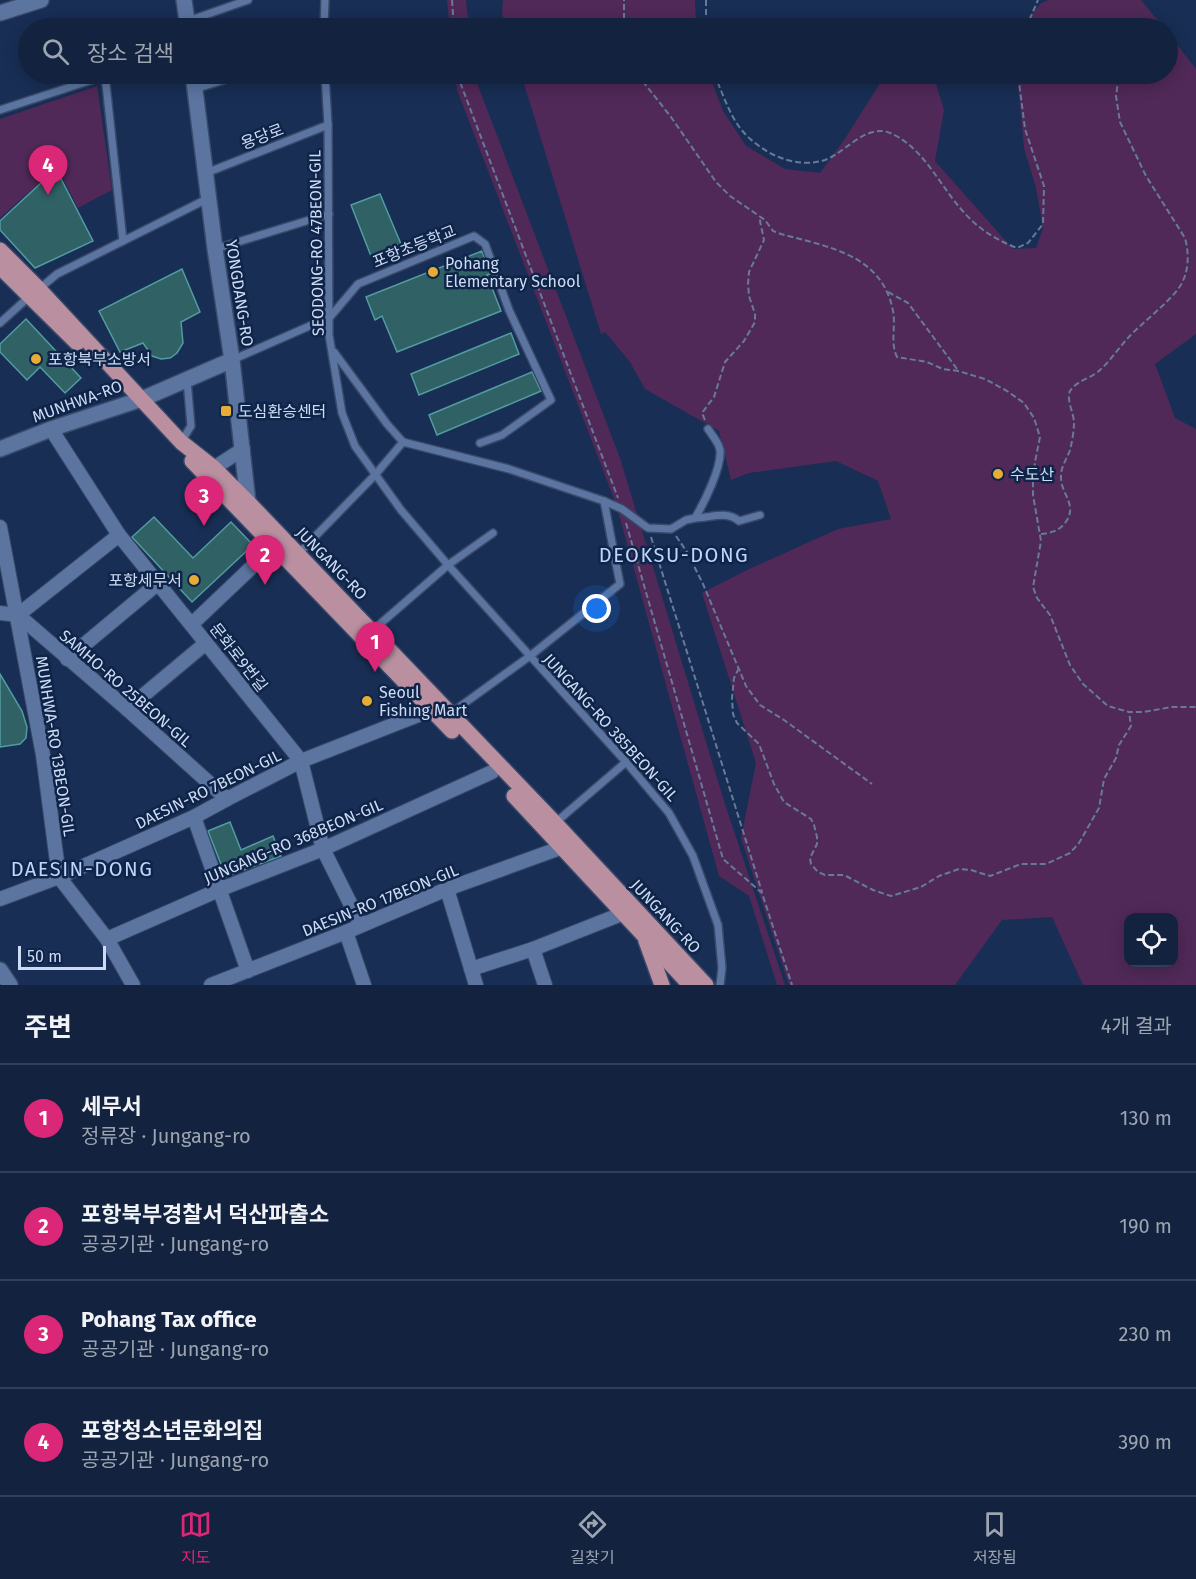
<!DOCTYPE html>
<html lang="ko">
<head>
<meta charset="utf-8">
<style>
  body { margin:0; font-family:"Fira Sans","Noto Sans KR",sans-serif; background:#1f2f4a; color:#f1f3f6 }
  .controls { position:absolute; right:18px; bottom:18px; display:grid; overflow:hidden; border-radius:12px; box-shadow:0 3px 15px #0003 }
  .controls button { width:54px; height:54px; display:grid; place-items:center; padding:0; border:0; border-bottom:2px solid #313f59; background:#12223f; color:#f1f3f6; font:30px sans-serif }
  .scale { position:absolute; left:18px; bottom:15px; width:88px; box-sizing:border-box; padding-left:6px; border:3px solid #cddcf4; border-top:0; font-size:16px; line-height:21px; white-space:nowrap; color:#cddcf4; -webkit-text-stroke:4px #0f2449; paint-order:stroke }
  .you { position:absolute; left:597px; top:609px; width:21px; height:21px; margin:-15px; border:4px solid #fff; border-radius:50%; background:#1a73e8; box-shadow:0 0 0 9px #1a73e833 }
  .badge { display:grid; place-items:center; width:39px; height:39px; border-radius:50%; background:#db2777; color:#fff; font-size:20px; font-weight:700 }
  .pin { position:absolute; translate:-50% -50px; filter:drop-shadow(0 2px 3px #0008) }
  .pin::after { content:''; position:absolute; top:32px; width:21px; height:18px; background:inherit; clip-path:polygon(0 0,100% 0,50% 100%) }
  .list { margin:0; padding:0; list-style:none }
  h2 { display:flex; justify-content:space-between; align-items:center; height:78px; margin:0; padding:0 24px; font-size:26px }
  h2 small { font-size:20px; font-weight:400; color:#9ca4b0 }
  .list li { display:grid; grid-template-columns:39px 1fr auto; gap:18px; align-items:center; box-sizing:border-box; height:108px; padding:0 24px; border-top:2px solid #313f59 }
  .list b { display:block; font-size:22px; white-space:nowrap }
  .list p { margin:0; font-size:20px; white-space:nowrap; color:#9ca4b0 }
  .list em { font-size:20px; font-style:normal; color:#9ca4b0 }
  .icon { flex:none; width:33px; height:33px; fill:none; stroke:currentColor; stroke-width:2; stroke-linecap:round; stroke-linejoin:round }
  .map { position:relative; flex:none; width:1196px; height:985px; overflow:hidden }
  .search { position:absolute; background:#12223f; box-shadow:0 3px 15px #0003; left:18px; right:18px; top:18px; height:66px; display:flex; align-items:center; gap:15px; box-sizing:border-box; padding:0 21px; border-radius:33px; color:#9ca4b0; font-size:22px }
  .sheet { height:510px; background:#12223f }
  nav { display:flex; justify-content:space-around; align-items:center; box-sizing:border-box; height:84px; border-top:2px solid #313f59; background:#12223f; font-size:16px; color:#9ca4b0 }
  nav a { display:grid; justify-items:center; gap:3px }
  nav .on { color:#db2777 }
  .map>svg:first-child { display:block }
  .green { fill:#502958; fill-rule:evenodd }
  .building { fill:#306164; stroke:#529ca1; stroke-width:1.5 }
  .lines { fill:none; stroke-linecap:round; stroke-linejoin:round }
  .service-casing { stroke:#384969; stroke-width:10 }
  .minor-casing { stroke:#384969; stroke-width:16 }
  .tertiary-casing { stroke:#384969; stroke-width:18 }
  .secondary-casing { stroke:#384969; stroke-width:18 }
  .primary-casing { stroke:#384969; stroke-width:18 }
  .path { stroke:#677a99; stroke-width:2; stroke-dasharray:6 3; stroke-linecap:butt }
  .service { stroke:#5b75a0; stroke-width:7 }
  .minor { stroke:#5b75a0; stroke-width:14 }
  .tertiary { stroke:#5b75a0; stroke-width:15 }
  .secondary { stroke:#5b75a0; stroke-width:15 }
  .primary { stroke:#ba90a1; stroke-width:15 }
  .poi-dot { fill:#e6ac36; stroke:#0f2449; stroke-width:2 }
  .labels { text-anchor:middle; stroke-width:5; stroke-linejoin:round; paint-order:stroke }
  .street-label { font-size:16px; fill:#cddcf4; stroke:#0f2449 }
  .poi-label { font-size:16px; fill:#cddcf4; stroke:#0f2449; text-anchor:start }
  .quarter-label { font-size:20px; letter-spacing:1.5px; fill:#bed6fc; stroke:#0f2449 }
</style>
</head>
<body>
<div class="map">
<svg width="1196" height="985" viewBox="0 0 1196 985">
  <rect width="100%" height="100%" fill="#182e54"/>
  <g class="green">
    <polygon points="447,0 466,0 469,28 450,28"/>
    <polygon points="503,0 695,0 696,28 507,28 502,14"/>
    <polygon points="1048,0 1141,0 1164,28 1022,28 1040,4"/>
    <path d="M1168,33l28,36v265l-41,30 20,54 21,11v556h-113l-31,-68 -50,3 -47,65h-166l-48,-147 15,-75 -54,-170 45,-23 91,-41 53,-10 -13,-38 -42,-20 -87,12 -18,7 -12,-49 -74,-42 -15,-27 -25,-30 -4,2 -80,-260h188l14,37 23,35 39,23 35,4 26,-36 40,-63h47l11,36 -9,51 78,88 23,-1 7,-20 -7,-40 -12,-40 -7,-74h151zM1128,918h46v45h-46z"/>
    <polygon points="455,74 475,74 477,83 620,458 724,801 785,985 777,985 749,896 719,876 616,504 457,90"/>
    <polygon points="97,86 112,190 78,208 57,167 0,218 0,119"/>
  </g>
  <g class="building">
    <polygon points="56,169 93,241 35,268 0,230 0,221"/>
    <polygon points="380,194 401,244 371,256 351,205"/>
    <polygon points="482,251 490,274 487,275 501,311 397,352 382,316 375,320 366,297"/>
    <polygon points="182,269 200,312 181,322 183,343 177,353 170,358 161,359 152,356 143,343 120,352 99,311"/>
    <polygon points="26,319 81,378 65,393 40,367 27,380 0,352 0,344"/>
    <polygon points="511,333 519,354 419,395 411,374"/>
    <polygon points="532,372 541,391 437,435 429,415"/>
    <polygon points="154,517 193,558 231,522 253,545 192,602 132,537"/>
    <polygon points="0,674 22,711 27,727 26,738 20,744 0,747"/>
    <polygon points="230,822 241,850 273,836 281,856 226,877 208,831"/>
  </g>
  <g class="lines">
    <defs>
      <g id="service">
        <polyline points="188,21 248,0"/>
        <polyline points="324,28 325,0"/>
        <polyline points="325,74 328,125 329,335 342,413 355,446 401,510 448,565 626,762 669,813 693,856 718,925 722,968 720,985"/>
        <polyline points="105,75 123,241"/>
        <polyline points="195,89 243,74"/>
        <polyline points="0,110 110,74"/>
        <polyline points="206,173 328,125"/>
        <polyline points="215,249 329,214"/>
        <polyline points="39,289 57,274 209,198"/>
        <polyline points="0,323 31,295"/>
        <path d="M334,352l53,72 16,18 106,27 95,32 18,8 26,19 23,1 15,-9 9,-2c9,-15 27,-51 25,-68 -1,-7 -8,-15 -12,-21"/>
        <polyline points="232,360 330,317 358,284 474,236 485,244 509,310 551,400 502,435 480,443"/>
        <polyline points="181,442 191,426 187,380"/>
        <path d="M695,518c15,0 31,-8 44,3l21,-6"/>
        <polyline points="298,554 375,475 403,442"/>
        <polyline points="372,631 448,565 493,533"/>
        <polyline points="451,713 530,656 620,584 604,501"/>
        <polyline points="555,823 626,762"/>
      </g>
      <g id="minor">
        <polyline points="51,429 119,535 301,761 323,849 361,925"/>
        <polyline points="214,468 243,449"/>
        <polyline points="0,527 43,755 59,877 107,939 133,985"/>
        <polyline points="0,613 18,615 127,709 227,799"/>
        <polyline points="18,615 119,535"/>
        <polyline points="192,624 274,546"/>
        <polyline points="67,659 157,584"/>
        <polyline points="127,709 206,643"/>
        <polyline points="194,817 248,971"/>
        <polyline points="447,889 476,985"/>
        <polyline points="0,899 59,877 194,817 227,799 301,761 431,710"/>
        <polyline points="346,932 364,985"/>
        <polyline points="107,939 221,889 323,849 492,772"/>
        <polyline points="533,949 545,985"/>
        <polyline points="471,969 533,949 624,913"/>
        <polyline points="211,985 346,932 447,889 563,847"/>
      </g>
      <g id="tertiary">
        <polyline points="0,449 51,429 142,399 232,360"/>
        <polyline points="0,970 10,985"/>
      </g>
      <g id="secondary">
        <polyline points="184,0 188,28"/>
        <polyline points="0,13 41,0"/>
        <polyline points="193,74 215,249 232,360 248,502 246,511"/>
      </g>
      <g id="primary">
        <polyline points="0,250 39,289 181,442 214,468 248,502 555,823 706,985"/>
        <polyline points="0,267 77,343"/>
        <polyline points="192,461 452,731"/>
        <polyline points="514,796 690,985"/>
        <polyline points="646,941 662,985"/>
      </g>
    </defs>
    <use href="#service" class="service-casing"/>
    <use href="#minor" class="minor-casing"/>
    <use href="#tertiary" class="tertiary-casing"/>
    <use href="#secondary" class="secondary-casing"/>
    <use href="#primary" class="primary-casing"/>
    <g class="path">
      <polyline points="452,0 454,28"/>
      <polyline points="706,0 706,28"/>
      <polyline points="624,28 624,0"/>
      <polyline points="1026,28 1038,0"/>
      <polyline points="459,74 460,82 618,498"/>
      <path d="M637,74l34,43 45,65 14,14 35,24 8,11 8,3c47,13 101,20 112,77 3,15 -3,32 4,46l30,5 16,7 15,2 27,8 22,12 17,12 10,15 6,19 -5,25 -2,18v15l8,46 -8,46 4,11 13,17 20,50 13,19 25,22 21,6h14l29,-5h24"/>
      <path d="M714,74c8,17 14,38 26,54 19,24 54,42 85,32 20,-7 41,-37 65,-27 32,13 49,51 71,76 16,19 33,30 56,39l11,-5 15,-19 1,-38 -19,-57 -7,-55"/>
      <polyline points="888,292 908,303 957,369"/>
      <polyline points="705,420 702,413 714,397 725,362 744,341 755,322 755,314 749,296 748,284 749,272 764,240 760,221 761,217"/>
      <polyline points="626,523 723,859 762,893 792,985"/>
      <path d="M1041,534c10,-1 18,-3 24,-11 14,-18 -5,-29 -4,-47 0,-10 6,-17 9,-26 2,-8 4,-19 4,-27 0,-10 -8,-23 -4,-32 6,-10 22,-13 30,-21 10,-9 18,-21 27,-31 14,-16 46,-39 55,-56 7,-14 7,-30 3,-45l-39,-62 -26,-54 -4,-26 3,-22"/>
      <polyline points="676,536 687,552 703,584 746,686 760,705 784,720 872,784"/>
      <polyline points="651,537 762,892"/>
      <polyline points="739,668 734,678 732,698 733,714 737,723 759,744 774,784 784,802 811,819 814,825 817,837 817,844 810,858 811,864 818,872 825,875 844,875 873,890 891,896 921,887 939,876 959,869 971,870 990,876 1021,864 1046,864 1070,853 1079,843 1099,808 1104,779 1116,758 1119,745 1131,726 1129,712"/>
    </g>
    <use href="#service" class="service"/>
    <use href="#minor" class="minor"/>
    <use href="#tertiary" class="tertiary"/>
    <use href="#secondary" class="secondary"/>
    <use href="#primary" class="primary"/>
  </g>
  <g class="poi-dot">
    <circle cx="433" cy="272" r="6"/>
    <circle cx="36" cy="359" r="6"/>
    <rect x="220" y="405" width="12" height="12" rx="3"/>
    <circle cx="998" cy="474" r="6"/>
    <circle cx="194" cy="580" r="6"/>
    <circle cx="367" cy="701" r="6"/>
  </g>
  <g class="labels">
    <g class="street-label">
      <text transform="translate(262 136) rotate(-21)" y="6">용당로</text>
      <text transform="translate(316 243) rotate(-91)" y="6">SEODONG-RO 47BEON-GIL</text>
      <text transform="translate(414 246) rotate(-22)" y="6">포항초등학교</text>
      <text transform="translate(240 293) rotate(81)" y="6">YONGDANG-RO</text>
      <text transform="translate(77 401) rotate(-20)" y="6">MUNHWA-RO</text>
      <text transform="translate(332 563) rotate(46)" y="6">JUNGANG-RO</text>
      <text transform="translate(239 657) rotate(52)" y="6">문화로9번길</text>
      <text transform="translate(126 688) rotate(41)" y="6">SAMHO-RO 25BEON-GIL</text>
      <text transform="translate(611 727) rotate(48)" y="6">JUNGANG-RO 385BEON-GIL</text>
      <text transform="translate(56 746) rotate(81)" y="6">MUNHWA-RO 13BEON-GIL</text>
      <text transform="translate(208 789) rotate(-26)" y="6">DAESIN-RO 7BEON-GIL</text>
      <text transform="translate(293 841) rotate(-23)" y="6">JUNGANG-RO 368BEON-GIL</text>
      <text transform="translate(380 900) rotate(-22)" y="6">DAESIN-RO 17BEON-GIL</text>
      <text transform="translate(666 916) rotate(47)" y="6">JUNGANG-RO</text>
    </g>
    <g class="poi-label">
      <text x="445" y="269">Pohang<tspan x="445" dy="18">Elementary School</tspan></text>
      <text x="48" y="365">포항북부소방서</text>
      <text x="238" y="417">도심환승센터</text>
      <text x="1010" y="480">수도산</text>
      <text x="182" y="586" text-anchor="end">포항세무서</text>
      <text x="379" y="698">Seoul<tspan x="379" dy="18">Fishing Mart</tspan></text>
    </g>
    <g class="quarter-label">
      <text x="674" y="562">DEOKSU-DONG</text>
      <text x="82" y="876">DAESIN-DONG</text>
    </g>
  </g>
</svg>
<div class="controls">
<button><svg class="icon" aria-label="locate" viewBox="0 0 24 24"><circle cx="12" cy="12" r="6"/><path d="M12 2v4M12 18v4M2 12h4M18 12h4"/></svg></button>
</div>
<div class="scale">50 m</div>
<div class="you"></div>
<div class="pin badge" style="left:375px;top:672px">1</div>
<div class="pin badge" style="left:265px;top:585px">2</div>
<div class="pin badge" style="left:204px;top:526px">3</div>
<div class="pin badge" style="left:48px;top:195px">4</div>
<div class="search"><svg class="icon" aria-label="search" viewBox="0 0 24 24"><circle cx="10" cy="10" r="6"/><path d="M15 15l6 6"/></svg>장소 검색</div>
</div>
<section class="sheet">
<h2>주변<small>4개 결과</small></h2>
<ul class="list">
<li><span class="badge">1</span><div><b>세무서</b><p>정류장 · Jungang-ro</p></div><em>130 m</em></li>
<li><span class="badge">2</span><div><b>포항북부경찰서 덕산파출소</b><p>공공기관 · Jungang-ro</p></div><em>190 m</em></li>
<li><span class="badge">3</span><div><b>Pohang Tax office</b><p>공공기관 · Jungang-ro</p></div><em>230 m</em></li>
<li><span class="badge">4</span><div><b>포항청소년문화의집</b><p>공공기관 · Jungang-ro</p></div><em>390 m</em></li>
</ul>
</section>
<nav>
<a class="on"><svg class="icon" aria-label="map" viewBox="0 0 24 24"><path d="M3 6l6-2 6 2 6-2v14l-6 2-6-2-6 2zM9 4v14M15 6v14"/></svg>지도</a>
<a><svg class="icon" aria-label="directions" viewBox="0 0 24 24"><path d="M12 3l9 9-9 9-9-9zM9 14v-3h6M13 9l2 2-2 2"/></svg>길찾기</a>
<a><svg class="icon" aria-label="saved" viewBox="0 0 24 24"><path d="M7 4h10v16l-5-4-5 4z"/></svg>저장됨</a>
</nav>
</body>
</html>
